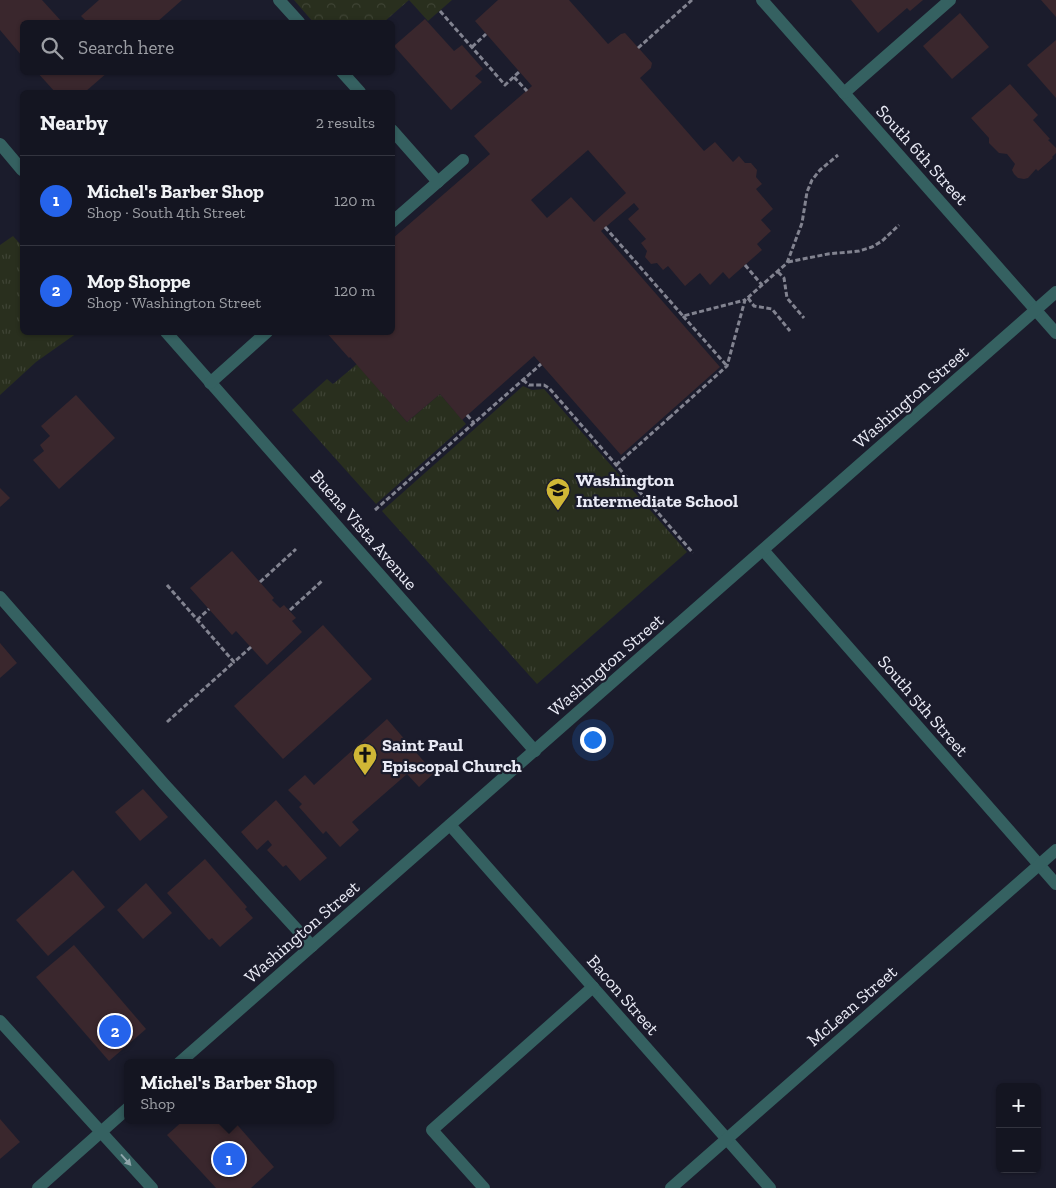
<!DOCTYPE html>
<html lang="en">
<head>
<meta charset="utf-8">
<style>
  body { margin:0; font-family:"Zilla Slab",serif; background:#21222e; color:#f1f3f6 }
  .controls { position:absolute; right:15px; bottom:15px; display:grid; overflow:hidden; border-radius:8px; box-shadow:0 1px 4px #0004 }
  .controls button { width:45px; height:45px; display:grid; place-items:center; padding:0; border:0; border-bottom:1px solid #33343f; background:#141521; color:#f1f3f6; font:25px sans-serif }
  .you { position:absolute; left:592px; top:739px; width:18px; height:18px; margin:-12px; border:4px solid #fff; border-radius:50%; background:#1a73e8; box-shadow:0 0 0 8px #1a73e833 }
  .badge { display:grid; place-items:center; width:32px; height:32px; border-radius:50%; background:#2563eb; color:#fff; font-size:16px; font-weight:700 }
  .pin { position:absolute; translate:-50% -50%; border:2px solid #fff; box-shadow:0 1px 5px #0006 }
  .popup { position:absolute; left:124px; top:1059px; width:210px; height:65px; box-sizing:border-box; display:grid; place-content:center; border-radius:8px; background:#141521; filter:drop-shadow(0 1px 4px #0005); font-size:16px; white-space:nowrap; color:#9d9fa5 }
  .popup b { font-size:19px; color:#f1f3f6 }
  .popup::after { content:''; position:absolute; left:50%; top:100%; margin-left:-10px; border:10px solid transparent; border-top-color:#141521 }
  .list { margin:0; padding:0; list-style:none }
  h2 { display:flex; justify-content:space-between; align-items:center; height:65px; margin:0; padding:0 20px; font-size:21px }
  h2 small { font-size:16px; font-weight:400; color:#9d9fa5 }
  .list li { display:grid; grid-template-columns:32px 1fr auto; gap:15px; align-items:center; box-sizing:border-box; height:90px; padding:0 20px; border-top:1px solid #33343f }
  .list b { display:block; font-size:19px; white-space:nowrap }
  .list p { margin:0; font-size:16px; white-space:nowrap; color:#9d9fa5 }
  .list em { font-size:16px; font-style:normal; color:#9d9fa5 }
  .icon { flex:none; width:28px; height:28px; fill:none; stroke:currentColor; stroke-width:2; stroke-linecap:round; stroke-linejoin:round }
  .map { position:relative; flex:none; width:1056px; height:1188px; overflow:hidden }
  .search { position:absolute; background:#141521; box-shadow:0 1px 4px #0004; left:20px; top:20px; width:375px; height:55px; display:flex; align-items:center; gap:12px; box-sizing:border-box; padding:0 18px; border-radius:8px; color:#9d9fa5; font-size:19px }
  .panel { position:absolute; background:#141521; box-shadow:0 1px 4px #0004; left:20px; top:90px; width:375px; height:245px; border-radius:8px }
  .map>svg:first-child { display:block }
  .grass { fill:url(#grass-tufts) }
  .park { fill:url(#park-crowns) }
  .building { fill:#3a272d; fill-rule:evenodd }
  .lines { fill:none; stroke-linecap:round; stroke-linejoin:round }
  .path { stroke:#828390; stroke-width:3; stroke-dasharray:5 2.5; stroke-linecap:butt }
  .minor { stroke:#356161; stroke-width:12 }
  .oneway { fill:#8fa6ab }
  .labels { text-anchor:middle; stroke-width:4.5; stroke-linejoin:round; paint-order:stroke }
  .street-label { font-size:18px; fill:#e9eaf5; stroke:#1b1c2c }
  .poi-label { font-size:18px; font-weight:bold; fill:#e9eaf5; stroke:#1b1c2c; text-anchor:start }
</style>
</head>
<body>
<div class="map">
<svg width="1056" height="1188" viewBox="0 0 1056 1188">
  <defs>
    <pattern id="grass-tufts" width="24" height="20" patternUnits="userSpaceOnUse" patternTransform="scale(1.25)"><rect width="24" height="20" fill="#292f1e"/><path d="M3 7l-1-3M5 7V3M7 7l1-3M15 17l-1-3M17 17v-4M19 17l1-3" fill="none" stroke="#3e4334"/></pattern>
    <pattern id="park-crowns" width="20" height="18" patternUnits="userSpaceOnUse" patternTransform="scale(1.25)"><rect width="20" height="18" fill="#292f1e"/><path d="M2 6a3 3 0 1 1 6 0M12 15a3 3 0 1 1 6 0" fill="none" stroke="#3e4334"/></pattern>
  </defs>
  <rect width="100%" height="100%" fill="#1b1c2c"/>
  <g class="grass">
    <polygon points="13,236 22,246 22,332 77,333 36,362 0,395 0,245"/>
    <polygon points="357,364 407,422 440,394 466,424 376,504 292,410 327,379 333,384"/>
    <polygon points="523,386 532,390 544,389 687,552 537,684 382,511"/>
  </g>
  <polygon class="park" points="294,0 452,0 428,21 409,0 384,22 313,22"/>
  <g class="building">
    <polygon points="0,0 42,0 62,22 22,22 22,56 0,30"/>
    <polygon points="99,0 182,0 157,22 87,22 81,16"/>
    <path d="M498,0h71l39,44 13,-10 4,-1 27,30 -1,5 -11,10 64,73 11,-9 18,20 6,-6 6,7h6l6,7 -1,7 6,7 -6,5 17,20 -12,11 10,11 -14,13 5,6 -33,29 -6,-7 -13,13 -10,-12 -15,13 -17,-20 -5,4 -6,-7 -6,1 -6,-7 2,-6 -6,-8 5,-4 -18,-20 11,-10 -5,-6 -33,28 119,136 -99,88 -87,-99 -72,64 -22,-26 -33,28 -57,-65 -1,1 -23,-26h66v-93l98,-85 -16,-18 58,-50 -57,-65zM588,150l38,43 -32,29 -23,-25 -24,21 -16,-18z"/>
    <polygon points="851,0 923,0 910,11 907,8 878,33"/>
    <polygon points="1041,0 1056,0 1056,17"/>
    <polygon points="960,13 989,47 952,79 923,46"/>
    <polygon points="425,19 454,51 462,45 483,69 475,76 482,82 451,110 394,46"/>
    <polygon points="1056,40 1056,98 1027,65"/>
    <polygon points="37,72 108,72 85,92 55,92"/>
    <polygon points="1010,84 1038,115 1033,120 1050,139 1048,140 1056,148 1056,153 1052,157 1053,158 1038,171 1036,169 1028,178 1024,179 1018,178 1014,174 1012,170 1015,164 1007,154 999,153 989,143 989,138 971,118"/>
    <polygon points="76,395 115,438 59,489 33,460 44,451 40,445 50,436 41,426"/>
    <polygon points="0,488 10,498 0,507"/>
    <polygon points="232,551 274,598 272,600 280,608 284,605 296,618 292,621 302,632 267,665 236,631 232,635 190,588"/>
    <polygon points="323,625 372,679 283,759 234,706"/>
    <polygon points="0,643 17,663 0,678"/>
    <polygon points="387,719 434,773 419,787 407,774 352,822 359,830 340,847 326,831 323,834 299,807 302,804 288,790 305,775 314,785"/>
    <polygon points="143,789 168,817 140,841 115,812"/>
    <polygon points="276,800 327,858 300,881 286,865 283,867 267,850 272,845 268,840 257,850 241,832"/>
    <polygon points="205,859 247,907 245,909 253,918 220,947 212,938 209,940 167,893"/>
    <polygon points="73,870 105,907 48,956 16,920"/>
    <polygon points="146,883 172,913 143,939 117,910"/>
    <polygon points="74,945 146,1029 109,1061 36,977"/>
    <polygon points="0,1119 20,1142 0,1159"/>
    <polygon points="184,1120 233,1120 274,1167 251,1188 216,1188 167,1135"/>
  </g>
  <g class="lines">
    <g class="path">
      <polyline points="440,11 505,85 519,72"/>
      <polyline points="472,47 486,34"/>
      <polyline points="638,48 692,0"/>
      <polyline points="514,77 527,91"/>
      <polyline points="605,227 683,316 745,300"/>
      <polyline points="788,262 828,254 859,251 872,247 882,241 899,225"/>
      <polyline points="745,265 762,285"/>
      <polyline points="778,272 784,278 787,298 804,318"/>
      <polyline points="748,298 754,306 772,309 790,331"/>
      <polyline points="683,316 727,366"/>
      <polyline points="523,380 529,385 544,385 549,388 693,553"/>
      <polyline points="467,415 474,423"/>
      <polyline points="669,418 727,366 745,300 787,263 802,223 807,192 812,180 820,170 838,155"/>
      <polyline points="616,465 669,418 667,415"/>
      <polyline points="375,510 541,364"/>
      <polyline points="260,582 296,549"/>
      <polyline points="167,585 234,662 251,647"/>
      <polyline points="290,610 323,580"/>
      <polyline points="197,620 209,609"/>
      <polyline points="167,722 234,662"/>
    </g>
    <g class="minor">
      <polyline points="279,0 299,22"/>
      <polyline points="762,0 1056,333"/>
      <polyline points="342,72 360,92"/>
      <polyline points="844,93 950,0"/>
      <polyline points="392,130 438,182"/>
      <polyline points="0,144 22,170"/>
      <polyline points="392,222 463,160"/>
      <polyline points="166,332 535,751"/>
      <polyline points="210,383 267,332"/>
      <polyline points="763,550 1056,884"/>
      <polyline points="0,597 164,784 312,946"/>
      <polyline points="450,825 770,1188"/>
      <polyline points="0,1021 152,1188"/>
      <polyline points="179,1063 1056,292"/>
      <polyline points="38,1188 128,1108"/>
      <polyline points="484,1188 432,1130 593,987"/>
      <polyline points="671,1188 1056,850"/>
    </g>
  </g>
  <defs><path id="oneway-solid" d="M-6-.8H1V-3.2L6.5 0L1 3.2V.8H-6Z" transform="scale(1.25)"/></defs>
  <use class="oneway" href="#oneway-solid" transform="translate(126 1160) rotate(48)"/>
  <defs>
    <symbol id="school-pin" viewBox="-11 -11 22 30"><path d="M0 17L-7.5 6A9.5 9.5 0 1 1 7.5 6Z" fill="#d0b736" stroke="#1b1c2c"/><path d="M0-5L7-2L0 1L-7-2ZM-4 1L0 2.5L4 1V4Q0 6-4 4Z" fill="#111"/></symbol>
    <symbol id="church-pin" viewBox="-11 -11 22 30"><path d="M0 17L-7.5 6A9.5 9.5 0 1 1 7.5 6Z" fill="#d0b736" stroke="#1b1c2c"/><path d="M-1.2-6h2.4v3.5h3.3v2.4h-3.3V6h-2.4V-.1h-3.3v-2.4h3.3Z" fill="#111"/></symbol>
  </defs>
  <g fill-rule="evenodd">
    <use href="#school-pin" x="544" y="476" width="28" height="38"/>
    <use href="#church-pin" x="351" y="741" width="28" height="38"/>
  </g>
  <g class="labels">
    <g class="street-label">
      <text transform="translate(922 155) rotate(48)" y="6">South 6th Street</text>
      <text transform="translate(911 397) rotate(-41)" y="6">Washington Street</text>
      <text transform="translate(364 530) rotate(49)" y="6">Buena Vista Avenue</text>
      <text transform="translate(606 665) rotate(-41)" y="6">Washington Street</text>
      <text transform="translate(923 706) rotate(49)" y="6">South 5th Street</text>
      <text transform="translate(302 932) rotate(-41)" y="6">Washington Street</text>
      <text transform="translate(623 995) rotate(49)" y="6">Bacon Street</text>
      <text transform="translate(852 1006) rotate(-41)" y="6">McLean Street</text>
    </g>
    <g class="poi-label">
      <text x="576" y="486">Washington<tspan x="576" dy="21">Intermediate School</tspan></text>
      <text x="382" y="751">Saint Paul<tspan x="382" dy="21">Episcopal Church</tspan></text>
    </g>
  </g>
</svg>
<div class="controls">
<button>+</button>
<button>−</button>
</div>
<div class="you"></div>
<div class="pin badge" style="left:229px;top:1159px">1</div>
<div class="popup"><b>Michel's Barber Shop</b>Shop</div>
<div class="pin badge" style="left:115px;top:1031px">2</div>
<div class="search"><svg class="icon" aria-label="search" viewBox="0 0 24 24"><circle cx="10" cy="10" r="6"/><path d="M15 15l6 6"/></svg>Search here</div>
<section class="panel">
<h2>Nearby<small>2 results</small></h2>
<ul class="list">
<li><span class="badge">1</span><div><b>Michel's Barber Shop</b><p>Shop · South 4th Street</p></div><em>120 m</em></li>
<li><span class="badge">2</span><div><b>Mop Shoppe</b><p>Shop · Washington Street</p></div><em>120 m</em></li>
</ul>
</section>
</div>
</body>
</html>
